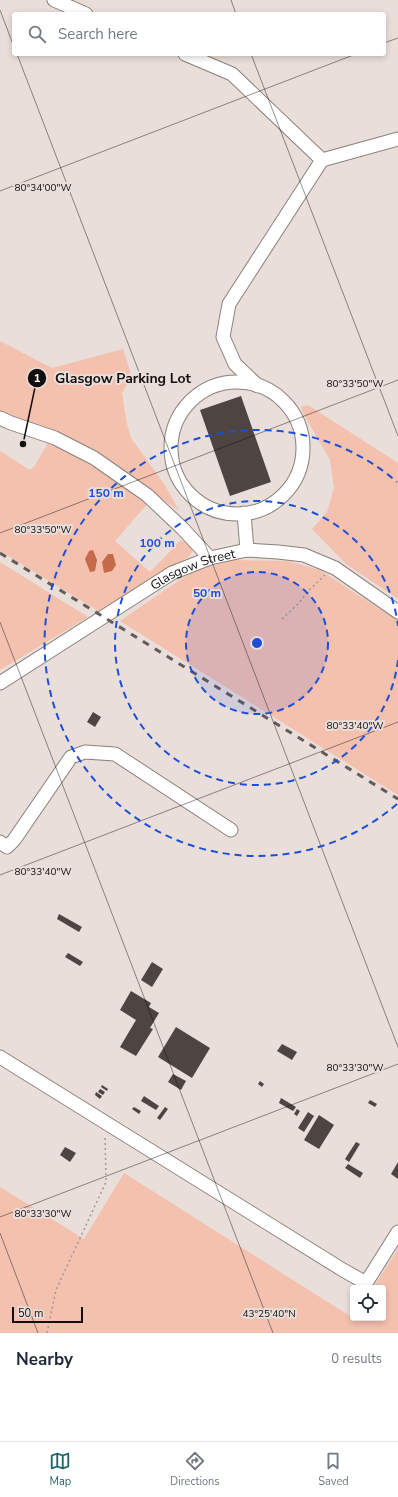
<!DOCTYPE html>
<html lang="en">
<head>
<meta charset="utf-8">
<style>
  body { margin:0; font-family:"Nunito Sans",sans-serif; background:#f2f2f3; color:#1f2937 }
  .controls { position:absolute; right:12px; bottom:12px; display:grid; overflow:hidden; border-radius:4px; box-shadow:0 2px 6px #0003 }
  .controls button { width:36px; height:36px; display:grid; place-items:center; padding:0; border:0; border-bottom:1px solid #e0e1e3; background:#fff; color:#1f2937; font:20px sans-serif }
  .scale { position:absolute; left:12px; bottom:10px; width:71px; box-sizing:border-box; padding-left:4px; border:2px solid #130f0e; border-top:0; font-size:11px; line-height:14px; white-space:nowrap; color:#130f0e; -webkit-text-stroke:3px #e9deda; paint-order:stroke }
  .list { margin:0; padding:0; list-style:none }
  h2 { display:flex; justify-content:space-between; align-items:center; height:52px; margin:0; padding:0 16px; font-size:17px }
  h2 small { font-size:13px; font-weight:400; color:#747a83 }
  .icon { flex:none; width:22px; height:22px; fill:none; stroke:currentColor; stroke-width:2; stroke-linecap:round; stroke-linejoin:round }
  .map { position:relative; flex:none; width:398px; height:1333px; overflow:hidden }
  .search { position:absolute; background:#fff; box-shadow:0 2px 6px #0003; left:12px; right:12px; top:12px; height:44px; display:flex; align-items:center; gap:10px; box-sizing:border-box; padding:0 14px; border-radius:4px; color:#747a83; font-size:15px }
  .sheet { height:108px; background:#fff }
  nav { display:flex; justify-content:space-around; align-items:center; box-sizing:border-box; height:56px; border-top:1px solid #e0e1e3; background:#fff; font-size:11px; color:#747a83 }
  nav a { display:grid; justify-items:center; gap:2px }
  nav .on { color:#1b6865 }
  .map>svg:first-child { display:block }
  .green { fill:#f4c1af }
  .water { fill:#c56b49 }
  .building { fill:#4e4542 }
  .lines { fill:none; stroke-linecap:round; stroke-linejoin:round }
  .minor-casing { stroke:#89807c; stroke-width:15 }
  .path { stroke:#a19895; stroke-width:1.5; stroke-dasharray:2 3; stroke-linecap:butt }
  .minor { stroke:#fff; stroke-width:13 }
  .rail { stroke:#625b59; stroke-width:3; stroke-dasharray:7 7; stroke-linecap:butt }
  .ticks { fill:none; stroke:#130f0e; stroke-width:1; stroke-opacity:0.45 }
  .ring { fill:none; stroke:#1d4ed8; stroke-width:2; stroke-dasharray:7 5 }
  .labels { text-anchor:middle; stroke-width:4; stroke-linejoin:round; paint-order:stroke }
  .street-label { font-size:13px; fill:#130f0e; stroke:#e9deda }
  .ticks-label { font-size:10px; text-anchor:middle; fill:#130f0e; stroke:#e9deda; stroke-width:4; stroke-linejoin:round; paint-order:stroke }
  .centre { fill:#1d4ed8; stroke:#e9deda; stroke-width:2 }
  .ring-label { font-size:12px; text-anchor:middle; font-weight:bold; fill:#1d4ed8; stroke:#e9deda; stroke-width:4; stroke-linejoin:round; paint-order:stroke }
  .leader { fill:none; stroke:#130f0e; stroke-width:1.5 }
  .callout-dot { fill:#130f0e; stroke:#e9deda; stroke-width:1.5 }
  .mark-label { font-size:12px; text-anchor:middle; font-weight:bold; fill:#fff }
  .callout-label { font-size:14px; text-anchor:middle; font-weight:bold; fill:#130f0e; stroke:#e9deda; stroke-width:4; stroke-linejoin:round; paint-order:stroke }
</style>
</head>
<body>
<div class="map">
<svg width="398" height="1333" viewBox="0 0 398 1333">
  <rect width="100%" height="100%" fill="#e9deda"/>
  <g class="green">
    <polygon points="0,341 52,368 123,349 130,371 130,379 122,393 127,424 131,438 165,485 179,511 156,494 0,413"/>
    <polygon points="308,405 398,463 398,599 346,564 312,529 327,512 334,488 330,460 303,413 301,407"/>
    <polygon points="49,441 140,494 149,502 115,541 150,572 181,540 193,549 190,556 100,612 0,551 0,451 30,470 34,467"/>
    <polygon points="234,560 288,561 320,570 398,621 398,795 120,621 181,579 198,570"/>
    <polygon points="0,562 88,617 0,670"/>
    <polygon points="124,1173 353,1318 383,1318 383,1288 373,1288 398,1249 398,1333 0,1333 0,1187 84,1239"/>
  </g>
  <g class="water">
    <polygon points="93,550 97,560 95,571 90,572 85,559 89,551"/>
    <polygon points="108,554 113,554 116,565 112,571 104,573 102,562"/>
  </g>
  <g class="building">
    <polygon points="241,396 271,482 230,496 200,410"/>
    <polygon points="93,712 101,717 95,727 87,722"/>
    <polygon points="59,914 82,927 79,932 57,919"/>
    <polygon points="68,953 83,962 80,966 65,957"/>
    <polygon points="152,962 163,969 152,987 141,980"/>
    <polygon points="131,991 151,1003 149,1007 159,1013 150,1028 153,1029 136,1056 120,1047 136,1020 120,1010"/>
    <polygon points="176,1027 210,1048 192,1078 158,1057"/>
    <polygon points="282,1044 297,1052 292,1060 277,1051"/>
    <polygon points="173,1074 186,1081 181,1090 168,1082"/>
    <polygon points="260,1081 264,1084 262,1087 258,1084"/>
    <polygon points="102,1085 108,1089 107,1091 101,1087"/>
    <polygon points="100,1089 105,1092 103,1095 98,1092"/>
    <polygon points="96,1092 102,1096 100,1099 95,1095"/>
    <polygon points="144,1096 159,1106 156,1110 141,1101"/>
    <polygon points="281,1098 296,1107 293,1111 279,1103"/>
    <polygon points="370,1100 377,1104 375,1107 368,1103"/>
    <polygon points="134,1107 141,1111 139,1114 132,1109"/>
    <polygon points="165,1107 168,1109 160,1120 157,1118"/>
    <polygon points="297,1109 300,1111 297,1116 294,1114"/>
    <polygon points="308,1112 314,1116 304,1132 298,1128"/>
    <polygon points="319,1115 334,1125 319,1149 304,1140"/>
    <polygon points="356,1142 360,1144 349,1162 345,1159"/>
    <polygon points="65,1147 76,1153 70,1162 60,1155"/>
    <polygon points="398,1162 398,1179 391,1174"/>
    <polygon points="348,1164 363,1173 360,1178 345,1168"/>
  </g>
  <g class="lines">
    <defs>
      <g id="minor">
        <polyline points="54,0 86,14"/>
        <polyline points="185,54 232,74 322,160 229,304 223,337 235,364 258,386"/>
        <polyline points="322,160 398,139"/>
        <circle cx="237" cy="448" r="66"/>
        <polyline points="0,418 11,423 55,438 94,458 147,495 182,528 210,558"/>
        <polyline points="244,513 247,550"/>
        <path id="s1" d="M0,683l172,-110 38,-15 37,-8 31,2 26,3 31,13 63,44"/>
        <polyline points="0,842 7,847 14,840 71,757 85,752 115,754 231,830"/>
        <polyline points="0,1057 343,1270 366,1283 398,1232"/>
      </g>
    </defs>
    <use href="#minor" class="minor-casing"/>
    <g class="path">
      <polyline points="282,619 300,602 307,592 325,575"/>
      <polyline points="47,1333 56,1290 106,1182 105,1135"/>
    </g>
    <use href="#minor" class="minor"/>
    <polyline class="rail" points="0,553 398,799"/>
  </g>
  <path class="ticks" d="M231,0l5,14M0,10l14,37M384,43l14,-5M17,54l381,993M251,54l147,382M0,191l356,-137M0,533l398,-153M0,622l273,711M0,875l398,-153M0,1217l398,-153M0,1233l38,100"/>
  <circle cx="257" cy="643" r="71" fill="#1d4ed8" fill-opacity=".12"/>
  <g class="ring">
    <circle cx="257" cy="643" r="71"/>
    <path d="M398 660A142 142 0 1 1 398 626"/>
    <path d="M397 804A213 213 0 1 1 397 482"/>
  </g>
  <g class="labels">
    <g class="street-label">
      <text dy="5" stroke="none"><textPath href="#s1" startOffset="225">Glasgow Street</textPath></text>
    </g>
  </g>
  <g class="ticks-label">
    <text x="43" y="191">80°34'00"W</text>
    <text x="355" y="387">80°33'50"W</text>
    <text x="43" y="533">80°33'50"W</text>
    <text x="355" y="729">80°33'40"W</text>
    <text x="43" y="875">80°33'40"W</text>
    <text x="355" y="1071">80°33'30"W</text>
    <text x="43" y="1217">80°33'30"W</text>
    <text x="269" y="1317">43°25'40"N</text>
  </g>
  <circle cx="257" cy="643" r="6" class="centre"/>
  <g class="ring-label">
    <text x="106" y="497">150 m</text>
    <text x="157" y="547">100 m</text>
    <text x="207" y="597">50 m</text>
  </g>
  <path class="leader" d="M23 444L37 378"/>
  <g class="callout-dot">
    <circle cx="23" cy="444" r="4"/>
    <circle cx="37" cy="378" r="10"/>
  </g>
  <g class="mark-label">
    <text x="37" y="382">1</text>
  </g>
  <g class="callout-label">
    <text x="123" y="383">Glasgow Parking Lot</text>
  </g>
</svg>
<div class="controls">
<button><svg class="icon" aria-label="locate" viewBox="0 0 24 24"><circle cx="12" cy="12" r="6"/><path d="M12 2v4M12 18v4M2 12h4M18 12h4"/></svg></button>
</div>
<div class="scale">50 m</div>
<div class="search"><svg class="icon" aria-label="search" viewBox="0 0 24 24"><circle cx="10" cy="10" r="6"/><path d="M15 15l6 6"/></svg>Search here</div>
</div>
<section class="sheet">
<h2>Nearby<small>0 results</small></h2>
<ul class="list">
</ul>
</section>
<nav>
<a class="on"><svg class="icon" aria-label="map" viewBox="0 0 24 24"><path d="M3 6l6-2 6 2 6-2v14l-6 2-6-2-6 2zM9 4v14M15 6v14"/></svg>Map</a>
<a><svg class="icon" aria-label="directions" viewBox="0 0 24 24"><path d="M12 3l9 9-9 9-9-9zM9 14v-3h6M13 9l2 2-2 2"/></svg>Directions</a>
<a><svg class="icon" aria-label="saved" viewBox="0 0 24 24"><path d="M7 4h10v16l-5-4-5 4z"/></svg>Saved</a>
</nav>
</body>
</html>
